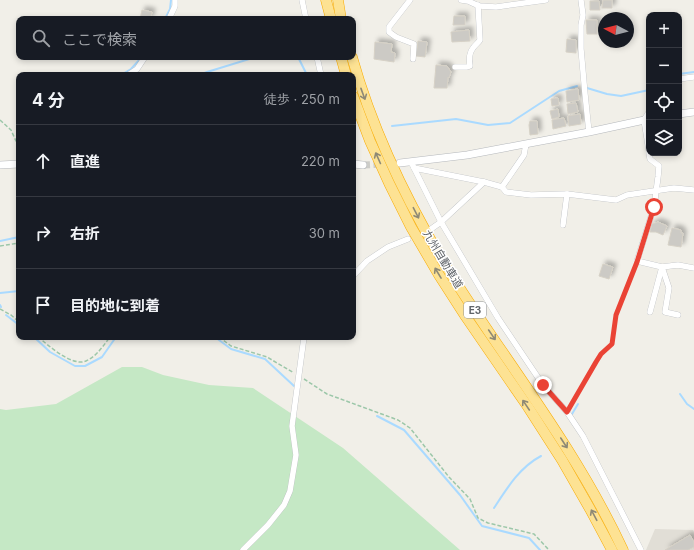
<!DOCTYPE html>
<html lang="ja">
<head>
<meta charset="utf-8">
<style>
  body { margin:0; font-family:Inter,"Noto Sans JP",sans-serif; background:#242831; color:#f1f3f6 }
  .controls { position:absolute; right:12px; top:12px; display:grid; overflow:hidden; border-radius:8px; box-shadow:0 2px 6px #0003 }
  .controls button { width:36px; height:36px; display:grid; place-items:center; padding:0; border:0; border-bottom:1px solid #363941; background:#171b24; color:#f1f3f6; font:20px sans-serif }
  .compass { position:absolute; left:598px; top:12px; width:36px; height:36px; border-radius:50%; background:#171b24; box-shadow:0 2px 6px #0003; rotate:277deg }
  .stop { position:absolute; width:12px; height:12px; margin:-9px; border:3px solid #ea4335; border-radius:50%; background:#fff }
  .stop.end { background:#ea4335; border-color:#fff; box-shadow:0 1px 4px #0008 }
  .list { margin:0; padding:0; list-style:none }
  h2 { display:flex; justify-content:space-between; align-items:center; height:52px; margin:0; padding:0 16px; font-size:17px }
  h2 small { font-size:13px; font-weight:400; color:#9ea1a6 }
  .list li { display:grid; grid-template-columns:26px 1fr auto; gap:12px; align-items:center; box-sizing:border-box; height:72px; padding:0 16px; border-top:1px solid #363941 }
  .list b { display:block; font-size:15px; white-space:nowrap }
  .list em { font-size:13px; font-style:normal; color:#9ea1a6 }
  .icon { flex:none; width:22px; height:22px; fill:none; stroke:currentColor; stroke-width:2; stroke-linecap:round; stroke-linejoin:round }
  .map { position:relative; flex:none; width:694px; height:550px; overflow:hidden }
  .search { position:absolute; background:#171b24; box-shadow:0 2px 6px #0003; left:16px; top:16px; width:340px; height:44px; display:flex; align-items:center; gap:10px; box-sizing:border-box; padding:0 14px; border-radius:8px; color:#9ea1a6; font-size:15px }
  .panel { position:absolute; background:#171b24; box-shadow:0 2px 6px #0003; left:16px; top:72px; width:340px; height:268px; border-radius:8px }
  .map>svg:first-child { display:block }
  .education { fill:#e1ded6 }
  .green { fill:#c5e8c5 }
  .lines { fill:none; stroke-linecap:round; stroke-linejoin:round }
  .stream { stroke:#aadaff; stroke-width:2 }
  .building { fill:#cccac5; stroke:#d6d1c6; filter:url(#shadow) }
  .tertiary-tunnel { stroke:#ccccc8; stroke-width:7; stroke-dasharray:7 3.5; stroke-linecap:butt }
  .minor-casing { stroke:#b5b8bc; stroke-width:6 }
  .tertiary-casing { stroke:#b5b8bc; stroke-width:8 }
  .motorway-casing { stroke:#f9ab00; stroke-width:11 }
  .path { stroke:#9cc7a9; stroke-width:1.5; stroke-dasharray:4 2; stroke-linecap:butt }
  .minor { stroke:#fff; stroke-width:5.5 }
  .tertiary { stroke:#fff; stroke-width:7 }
  .motorway { stroke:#fde293; stroke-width:10 }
  .oneway { stroke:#8e8975 }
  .route { stroke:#ea4335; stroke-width:5 }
  .labels { text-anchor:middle; stroke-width:3; stroke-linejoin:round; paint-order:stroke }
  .shield { fill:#fff; stroke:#8f9295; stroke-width:1 }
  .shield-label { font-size:10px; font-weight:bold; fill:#5f6368 }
  .street-label { font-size:11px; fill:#5f6368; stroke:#fff }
</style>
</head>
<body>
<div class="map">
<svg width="694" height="550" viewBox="0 0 694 550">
  <defs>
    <filter id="shadow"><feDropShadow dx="3.5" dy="-3.5" stdDeviation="2" flood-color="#0004"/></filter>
  </defs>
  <rect width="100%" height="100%" fill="#f1efe8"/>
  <polygon class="education" points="655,529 693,530 694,532 694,550 646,550"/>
  <polygon class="green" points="122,367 142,367 163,375 209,385 253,388 343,448 460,550 0,550 0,409 6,410 56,404"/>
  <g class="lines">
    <g class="stream">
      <polyline points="165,19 170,9 171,0"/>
      <polyline points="298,57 307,75"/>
      <polyline points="679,74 694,72"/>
      <polyline points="121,75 131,69 141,58"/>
      <polyline points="200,75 207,72 256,57"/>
      <polyline points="587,88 607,94 621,96 649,90"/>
      <polyline points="392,126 456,119 488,125 510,123 559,91 577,86"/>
      <polyline points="0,241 19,237"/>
      <polyline points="0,293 19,291"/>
      <polyline points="0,305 1,307"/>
      <polyline points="6,315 19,325"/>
      <polyline points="34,337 50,352 75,366 85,366 102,357 116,337"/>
      <polyline points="215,337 231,349 265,359 294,386"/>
      <polyline points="680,394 687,404 694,409"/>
      <polyline points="572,414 578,404"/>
      <polyline points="377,416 404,430 460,495 482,526 529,538 540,550"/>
      <path d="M494,508c13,-20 26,-41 47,-52"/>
    </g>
  </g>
  <g class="building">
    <polygon points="603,0 612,0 612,8 602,8"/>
    <polygon points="590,1 599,1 600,10 590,10"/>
    <polygon points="142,10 152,12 150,19 140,19"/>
    <polygon points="454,16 465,16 465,25 453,25"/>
    <polygon points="586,20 597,20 597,34 587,34"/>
    <polygon points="469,30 470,41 452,42 451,32"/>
    <polygon points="567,39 576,40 576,53 566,52"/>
    <polygon points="418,41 427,42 425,57 416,56"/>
    <polygon points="375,42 392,44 391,52 395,53 394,62 374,59"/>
    <polygon points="436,65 447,66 451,72 449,78 448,77 447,88 434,88"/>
    <polygon points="578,89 579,100 567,102 566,91"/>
    <polygon points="558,98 559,105 552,106 551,99"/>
    <polygon points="576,103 578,112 568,114 567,104"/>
    <polygon points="558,109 559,117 552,119 550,111"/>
    <polygon points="580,114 581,124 569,126 568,116"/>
    <polygon points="564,118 566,126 553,129 552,120"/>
    <polygon points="530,121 537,121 538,134 530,135 529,125"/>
    <polygon points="658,222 667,226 663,235 656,232 650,232 652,224"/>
    <polygon points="672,228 681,230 681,233 683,233 681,247 668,245"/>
    <polygon points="603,264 613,267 609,279 599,276"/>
    <polygon points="690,535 694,542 694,547 688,550 665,550"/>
  </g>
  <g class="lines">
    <polyline class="tertiary-tunnel" points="363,165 385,164"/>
    <defs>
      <g id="minor">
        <polyline points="302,0 306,19"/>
        <polyline points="410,0 389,27 389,32 396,37 414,44 413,59"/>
        <polyline points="461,0 468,1 479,6 496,7 546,0"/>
        <polyline points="581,0 583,15 581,25 581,49 585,94 589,132"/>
        <polyline points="169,19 175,6 175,0"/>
        <polyline points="317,57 321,75"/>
        <path d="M455,67h12l3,-1c-1,-6 -1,-13 3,-18 2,-3 5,-5 7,-8l-2,-35"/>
        <polyline points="128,75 137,69 145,57"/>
        <polyline points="679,79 694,77"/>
        <polyline points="649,112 644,120 649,151"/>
        <polyline points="649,153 650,159 659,166 658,177 654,207 637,261 662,267 678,265 694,268"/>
        <polyline points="411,162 441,222 498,318 543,385 567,412 583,436 641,550"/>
        <polyline points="414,168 484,182 502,187 524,155 526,144"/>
        <polyline points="502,187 506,192 531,195 567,194 616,200 627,195 674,188 694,190"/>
        <polyline points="563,225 567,194"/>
        <polyline points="431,229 441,222 484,182"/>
        <polyline points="662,267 669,288 665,312 678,315"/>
        <polyline points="353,276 367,261 388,247 408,239"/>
        <polyline points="650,312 662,267"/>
        <polyline points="243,550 268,525 284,505 290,491 296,455 292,426 304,337"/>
      </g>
      <g id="tertiary">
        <polyline points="679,114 694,112"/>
        <polyline points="400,163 467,155 589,132 649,119"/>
        <polyline points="353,164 363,165"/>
        <polyline points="0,165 19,164"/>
      </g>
      <g id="motorway">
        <polyline points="326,0 331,19"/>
        <polyline points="338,0 341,19"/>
        <polyline points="341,57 346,75"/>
        <path d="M352,57c21,75 55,145 95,211 16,26 33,51 50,76 46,67 92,133 126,206"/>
        <polyline points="353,96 370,141 389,183 411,227 439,275 466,317 528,407 562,460 590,509 612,550"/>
      </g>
    </defs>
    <use href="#minor" class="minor-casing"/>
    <use href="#tertiary" class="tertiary-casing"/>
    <use href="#motorway" class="motorway-casing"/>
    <g class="path">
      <polyline points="215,73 215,75"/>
      <polyline points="0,120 11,130 16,141 19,142"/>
      <polyline points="0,246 19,243"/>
      <polyline points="0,309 11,315 19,322"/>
      <path d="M38,337c10,8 34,30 48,24 11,-5 17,-15 24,-24"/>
      <polyline points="219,337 231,346 267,357 294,373"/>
      <polyline points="304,379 327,394 398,420 410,428 449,477 470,499 478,518 488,523 534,534 549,550"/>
      <polyline points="570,407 596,362 601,355 612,343 616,315 635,266"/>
    </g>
    <use href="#minor" class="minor"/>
    <use href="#tertiary" class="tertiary"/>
    <use href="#motorway" class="motorway"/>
  </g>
  <defs><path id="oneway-shaft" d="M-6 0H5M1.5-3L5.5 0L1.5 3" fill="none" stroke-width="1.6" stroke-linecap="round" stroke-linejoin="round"/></defs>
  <g class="oneway">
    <use href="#oneway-shaft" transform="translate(363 94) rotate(70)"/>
    <use href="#oneway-shaft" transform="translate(378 158) rotate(-114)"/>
    <use href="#oneway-shaft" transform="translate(416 213) rotate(63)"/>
    <use href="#oneway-shaft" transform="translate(438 273) rotate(-121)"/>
    <use href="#oneway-shaft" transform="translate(492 335) rotate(56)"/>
    <use href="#oneway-shaft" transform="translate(526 405) rotate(-124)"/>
    <use href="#oneway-shaft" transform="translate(564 443) rotate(57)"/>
    <use href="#oneway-shaft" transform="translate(594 515) rotate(-118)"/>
  </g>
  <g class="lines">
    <polyline class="route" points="543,385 567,412 596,362 601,354 612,344 616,315 637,262 654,207"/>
  </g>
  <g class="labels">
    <rect class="shield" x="464" y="302" width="22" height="16" rx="3"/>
    <g class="shield-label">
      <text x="475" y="314">E3</text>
    </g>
    <g class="street-label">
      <text transform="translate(443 259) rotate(59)" y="4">九州自動車道</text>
    </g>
  </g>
</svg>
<div class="controls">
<button>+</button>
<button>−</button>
<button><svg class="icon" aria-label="locate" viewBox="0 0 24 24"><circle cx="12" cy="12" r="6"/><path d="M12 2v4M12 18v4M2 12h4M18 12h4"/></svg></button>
<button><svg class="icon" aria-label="layers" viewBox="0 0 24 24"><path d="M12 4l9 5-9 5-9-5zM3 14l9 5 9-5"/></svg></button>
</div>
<svg class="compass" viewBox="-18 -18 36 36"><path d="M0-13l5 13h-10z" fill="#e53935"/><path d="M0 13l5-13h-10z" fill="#9ea1a6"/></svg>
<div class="stop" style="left:654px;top:207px"></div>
<div class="stop end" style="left:543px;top:385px"></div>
<div class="search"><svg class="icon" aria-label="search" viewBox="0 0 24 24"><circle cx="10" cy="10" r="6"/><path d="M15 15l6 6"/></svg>ここで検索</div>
<section class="panel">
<h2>4 分<small>徒歩 · 250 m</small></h2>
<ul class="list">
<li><svg class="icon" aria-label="ahead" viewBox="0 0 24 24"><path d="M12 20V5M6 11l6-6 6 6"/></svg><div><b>直進</b></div><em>220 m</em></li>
<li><svg class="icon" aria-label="right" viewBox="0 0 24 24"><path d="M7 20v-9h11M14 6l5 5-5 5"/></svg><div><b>右折</b></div><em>30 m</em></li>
<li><svg class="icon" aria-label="arrive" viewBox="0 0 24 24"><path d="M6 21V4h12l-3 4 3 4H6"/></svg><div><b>目的地に到着</b></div></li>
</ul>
</section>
</div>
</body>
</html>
